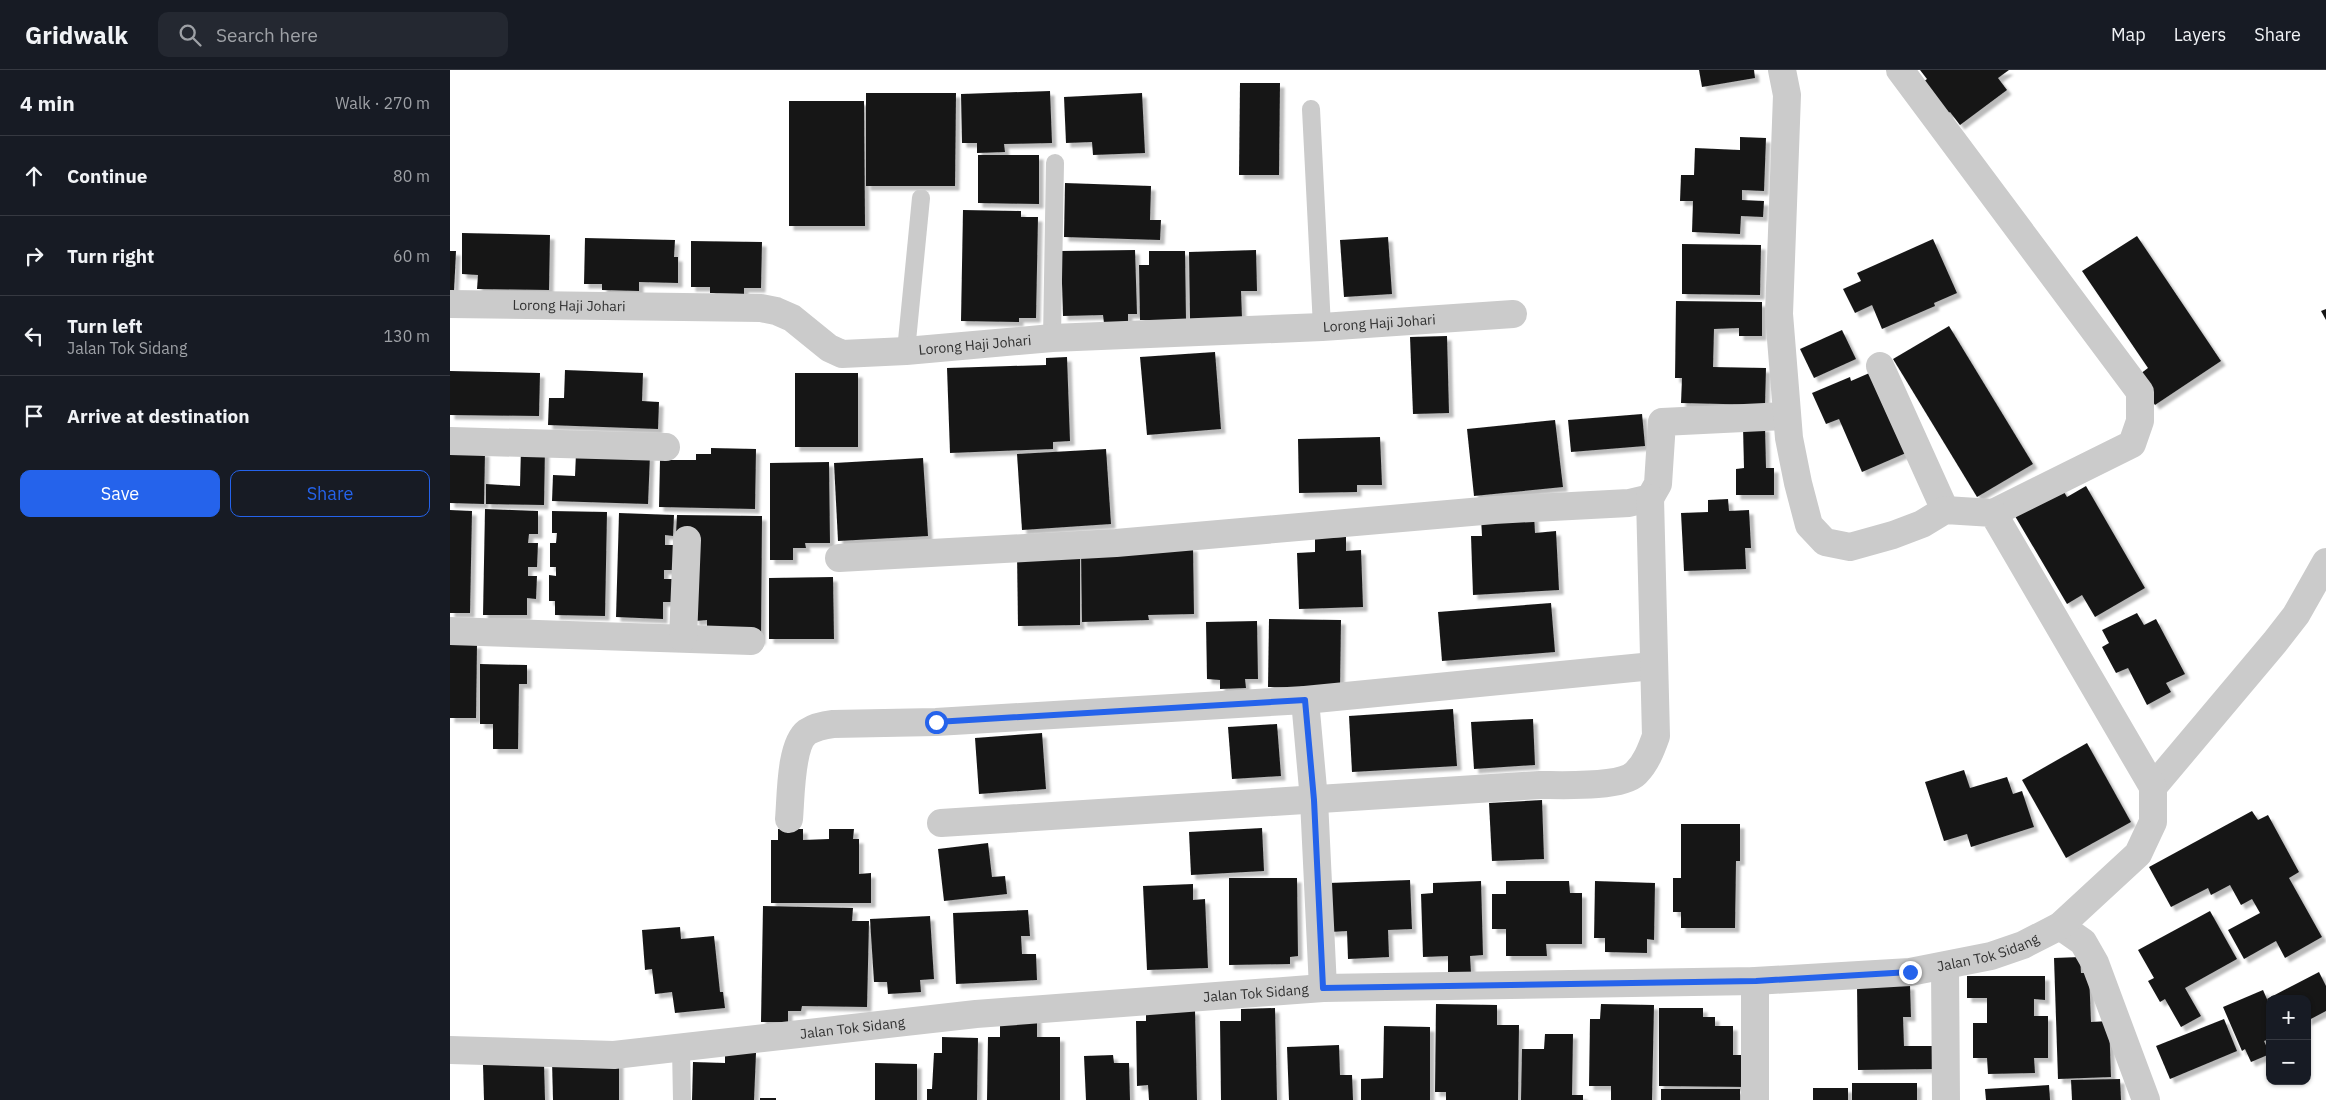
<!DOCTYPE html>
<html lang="en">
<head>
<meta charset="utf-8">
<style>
  body { margin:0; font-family:"IBM Plex Sans",sans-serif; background:#242831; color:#f1f3f6 }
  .controls { position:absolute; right:15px; bottom:15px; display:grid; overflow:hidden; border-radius:10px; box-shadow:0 1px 4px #0004 }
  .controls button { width:45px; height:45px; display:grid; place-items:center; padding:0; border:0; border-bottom:1px solid #363941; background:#171b24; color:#f1f3f6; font:25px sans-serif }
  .stop { position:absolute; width:15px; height:15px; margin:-11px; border:4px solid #2563eb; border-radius:50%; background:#fff }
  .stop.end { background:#2563eb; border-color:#fff; box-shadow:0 1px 5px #0008 }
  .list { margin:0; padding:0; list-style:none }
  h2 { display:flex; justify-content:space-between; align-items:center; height:65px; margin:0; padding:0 20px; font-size:21px }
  h2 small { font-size:16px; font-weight:400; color:#9ea1a6 }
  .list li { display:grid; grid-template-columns:32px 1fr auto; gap:15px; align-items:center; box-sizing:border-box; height:80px; padding:0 20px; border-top:1px solid #363941 }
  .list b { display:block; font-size:19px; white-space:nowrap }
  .list p { margin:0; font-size:16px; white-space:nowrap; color:#9ea1a6 }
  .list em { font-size:16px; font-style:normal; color:#9ea1a6 }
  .actions { display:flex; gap:10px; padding:15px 20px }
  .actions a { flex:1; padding:11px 0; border:1px solid #2563eb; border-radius:10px; text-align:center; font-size:18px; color:#2563eb }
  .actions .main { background:#2563eb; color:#fff }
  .icon { flex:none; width:28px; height:28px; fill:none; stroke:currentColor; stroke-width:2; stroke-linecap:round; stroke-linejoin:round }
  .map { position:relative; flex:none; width:1876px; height:1030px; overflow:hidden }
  header { display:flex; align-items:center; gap:30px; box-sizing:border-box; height:70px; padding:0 25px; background:#171b24; border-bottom:1px solid #363941 }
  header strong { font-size:24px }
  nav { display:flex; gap:28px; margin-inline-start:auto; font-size:18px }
  .search { width:350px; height:45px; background:#242831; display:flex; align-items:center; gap:12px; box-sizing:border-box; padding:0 18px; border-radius:10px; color:#9ea1a6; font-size:19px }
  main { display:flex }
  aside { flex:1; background:#171b24 }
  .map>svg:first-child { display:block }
  .building { fill:#181818; filter:url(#shadow) }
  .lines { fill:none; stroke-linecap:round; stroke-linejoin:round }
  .service { stroke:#cbcbcb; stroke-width:18 }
  .minor { stroke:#cbcbcb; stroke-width:28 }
  .route { stroke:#2563eb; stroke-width:6 }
  .labels { text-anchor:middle; stroke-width:5; stroke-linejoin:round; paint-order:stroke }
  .street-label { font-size:14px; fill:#313131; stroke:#fff }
</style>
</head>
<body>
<header>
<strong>Gridwalk</strong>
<div class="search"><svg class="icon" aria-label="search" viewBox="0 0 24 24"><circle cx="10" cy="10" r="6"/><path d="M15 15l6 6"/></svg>Search here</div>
<nav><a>Map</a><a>Layers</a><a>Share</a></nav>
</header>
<main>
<aside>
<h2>4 min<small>Walk · 270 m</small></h2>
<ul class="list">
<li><svg class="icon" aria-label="ahead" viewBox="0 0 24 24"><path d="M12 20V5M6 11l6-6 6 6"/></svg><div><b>Continue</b></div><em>80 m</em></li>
<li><svg class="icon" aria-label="right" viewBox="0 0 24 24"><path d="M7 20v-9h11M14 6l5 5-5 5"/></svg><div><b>Turn right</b></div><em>60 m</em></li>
<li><svg class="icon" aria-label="left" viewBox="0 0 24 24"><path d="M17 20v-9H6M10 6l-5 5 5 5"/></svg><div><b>Turn left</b><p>Jalan Tok Sidang</p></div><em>130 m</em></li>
<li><svg class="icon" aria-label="arrive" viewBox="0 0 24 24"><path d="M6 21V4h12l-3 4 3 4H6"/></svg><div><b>Arrive at destination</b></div></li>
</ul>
<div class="actions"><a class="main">Save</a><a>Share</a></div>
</aside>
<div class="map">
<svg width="1876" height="1030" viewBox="0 0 1876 1030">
  <defs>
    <filter id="shadow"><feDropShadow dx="4.5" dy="4.5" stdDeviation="1" flood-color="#0004"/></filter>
  </defs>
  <rect width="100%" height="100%" fill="#fff"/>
  <g class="building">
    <polygon points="1249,0 1304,0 1305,8 1252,17"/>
    <polygon points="1470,0 1559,0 1548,8 1557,20 1510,55 1500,42 1491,48 1468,16 1477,9"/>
    <polygon points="790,13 830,13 829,105 789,105"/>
    <polygon points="600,21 602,73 554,74 555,82 527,83 527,73 512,73 511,24"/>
    <polygon points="416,23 506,23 505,116 416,116"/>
    <polygon points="692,23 695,83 643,85 642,72 616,73 614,27"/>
    <polygon points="339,31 414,31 415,156 339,156"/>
    <polygon points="1290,67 1316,68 1314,121 1292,120 1292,130 1314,131 1313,147 1291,146 1290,164 1242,162 1243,131 1230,131 1231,105 1244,105 1245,78 1290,80"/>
    <polygon points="528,85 589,85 589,134 528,133"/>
    <polygon points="615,113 701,116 700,150 711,150 710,170 614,167"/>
    <polygon points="513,140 571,141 571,147 588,147 586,248 569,248 569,252 511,251"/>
    <polygon points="12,163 100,165 99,220 27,219 28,205 12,204"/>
    <polygon points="1687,166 1771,291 1705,335 1686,307 1698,298 1632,201"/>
    <polygon points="938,167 942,224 894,227 890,170"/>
    <polygon points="135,168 225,170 224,187 228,187 228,213 189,212 189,221 152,220 152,214 134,214"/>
    <polygon points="1483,169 1507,223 1484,233 1485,236 1432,259 1422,235 1405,243 1393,219 1411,211 1407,203"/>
    <polygon points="241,171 312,172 311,218 294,218 294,224 260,223 260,217 241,217"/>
    <polygon points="1232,174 1311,175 1310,225 1232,224"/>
    <polygon points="685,180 687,244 678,244 678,252 654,253 653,245 613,246 611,181"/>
    <polygon points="806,180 807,221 791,221 792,248 740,249 739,182"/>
    <polygon points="0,181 6,181 4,222 0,221"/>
    <polygon points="699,181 735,181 736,250 690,250 689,195 699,195"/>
    <polygon points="1226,231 1312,232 1312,266 1289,266 1289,258 1264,259 1263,297 1316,298 1315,335 1231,333 1232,308 1225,308"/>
    <polygon points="1876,239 1876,250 1871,241"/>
    <polygon points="1499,256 1583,394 1527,427 1443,289"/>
    <polygon points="1392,260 1406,289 1364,308 1350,279"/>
    <polygon points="997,266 999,343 963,344 960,267"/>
    <polygon points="765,282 771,359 697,365 690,287"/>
    <polygon points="617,287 620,371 603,372 603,379 500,383 497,298 596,295 596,288"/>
    <polygon points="115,300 193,303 192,331 209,332 208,359 98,355 99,328 114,328"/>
    <polygon points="0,301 90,303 89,346 0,345"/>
    <polygon points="1424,301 1456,383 1412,402 1389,349 1376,354 1362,323 1400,307 1401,311"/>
    <rect x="345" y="303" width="63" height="74"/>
    <polygon points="1192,344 1195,376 1121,382 1118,350"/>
    <polygon points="1105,350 1113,417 1024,426 1017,359"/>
    <polygon points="1293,357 1315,357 1316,398 1324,398 1324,425 1286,425 1286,399 1294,398"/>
    <polygon points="930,367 932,415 907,415 907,422 849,423 848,369"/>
    <polygon points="71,377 95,377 94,435 36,434 36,414 70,416"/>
    <polygon points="261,378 306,379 305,439 209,437 210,390 246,390 246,384 261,384"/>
    <polygon points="656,379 661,454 572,460 567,384"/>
    <polygon points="0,381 35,382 34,434 0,433"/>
    <polygon points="126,383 200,385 198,434 102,431 103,405 125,406"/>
    <polygon points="473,388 478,466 388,471 384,393"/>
    <polygon points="379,392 380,473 355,473 356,478 343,478 343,490 320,490 320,393"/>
    <polygon points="1609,414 1617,427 1636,416 1695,518 1645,547 1632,525 1617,534 1562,441"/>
    <polygon points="1278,429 1279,441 1299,440 1301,478 1295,478 1296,499 1234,501 1231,443 1258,442 1258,430"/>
    <polygon points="35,439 88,441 88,464 79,464 78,473 88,473 87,497 78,497 78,506 87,506 86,529 77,528 77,545 33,545"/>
    <polygon points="0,440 22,441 20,543 0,543"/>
    <polygon points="102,441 157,442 155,546 105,545 105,531 99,531 99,505 106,506 106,497 100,497 100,473 106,473 107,463 102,463"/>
    <polygon points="169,443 224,445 223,466 215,465 215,475 224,475 224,500 214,500 214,509 222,509 222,532 213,532 213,549 166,547"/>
    <polygon points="227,445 312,446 311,570 257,569 257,550 245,551 226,464"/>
    <polygon points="1084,445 1085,463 1106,461 1109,520 1023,525 1021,466 1032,466 1031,448"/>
    <polygon points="896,467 896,481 911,480 913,537 849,539 847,483 865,482 865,468"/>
    <polygon points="743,477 744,544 698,545 699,550 632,552 631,479"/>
    <polygon points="630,482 630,555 568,556 567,483"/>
    <polygon points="383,507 384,569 319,569 319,508"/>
    <polygon points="1101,533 1105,582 992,591 988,542"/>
    <polygon points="1687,543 1694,555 1706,549 1735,604 1716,613 1721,622 1697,635 1678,598 1666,603 1652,577 1659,573 1652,560"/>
    <polygon points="819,549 891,550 890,618 818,617"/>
    <polygon points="807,551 808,609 795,609 796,618 770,619 770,610 757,609 756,552"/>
    <polygon points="0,573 27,574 26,648 0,648"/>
    <polygon points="30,594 77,595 77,614 69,614 68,679 43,679 43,654 30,654"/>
    <polygon points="1003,639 1007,696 902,702 899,646"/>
    <polygon points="1083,649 1085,695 1024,699 1021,652"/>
    <polygon points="827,654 831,706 782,709 778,657"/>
    <polygon points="592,663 596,719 529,724 525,668"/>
    <polygon points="1637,673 1681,752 1616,788 1572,710"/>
    <polygon points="1514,700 1520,718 1557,707 1563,724 1572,721 1584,757 1521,777 1517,764 1494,771 1475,712"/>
    <polygon points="1092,730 1094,789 1042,791 1039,733"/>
    <polygon points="1802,741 1808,750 1818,745 1849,802 1839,808 1872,867 1835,888 1826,871 1794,889 1778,860 1810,843 1802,829 1791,835 1780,815 1761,825 1758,818 1721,837 1699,797"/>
    <polygon points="1231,754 1290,754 1290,791 1286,791 1285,858 1231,858 1231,842 1223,842 1223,808 1231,808"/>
    <polygon points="812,758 814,801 741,805 739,762"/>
    <polygon points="328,759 353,759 353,770 379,769 379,759 404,759 403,769 409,769 409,804 421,803 421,833 321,833 321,770 328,770"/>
    <polygon points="538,773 542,807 555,806 557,824 494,831 488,779"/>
    <polygon points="779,808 847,808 848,886 840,887 840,894 779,895"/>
    <polygon points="960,810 962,859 938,860 939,887 898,889 897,861 880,862 879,813"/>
    <polygon points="1031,811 1033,885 1020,886 1021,903 998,903 998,886 973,887 971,824 983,823 983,813"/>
    <polygon points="1056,811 1119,811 1120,823 1132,823 1132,874 1096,874 1097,886 1056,886 1056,859 1042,859 1042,824 1056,824"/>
    <polygon points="1145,811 1205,813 1204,870 1197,869 1197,883 1155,882 1155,868 1144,868"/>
    <polygon points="743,814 743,830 755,829 758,898 697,900 693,816"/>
    <polygon points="313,836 403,838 402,851 419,851 417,937 352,936 351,941 338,941 338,952 311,952"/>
    <polygon points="578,840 580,866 571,866 572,884 586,884 587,910 506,914 503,843"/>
    <polygon points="1760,841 1787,889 1735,918 1751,946 1731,957 1715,929 1710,932 1698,911 1704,908 1688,880"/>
    <polygon points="480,846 484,909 470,910 471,922 438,924 437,912 424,912 420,849"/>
    <polygon points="230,857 231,869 264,866 270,922 273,922 275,938 225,943 222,922 205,924 202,899 195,900 192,860"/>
    <polygon points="1630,887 1631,903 1639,903 1641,952 1659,951 1661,1007 1608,1009 1604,888"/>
    <polygon points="1869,902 1876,916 1876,941 1857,951 1857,929 1820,929 1820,934 1817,929"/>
    <polygon points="1517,906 1595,906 1595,930 1584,929 1584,946 1598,946 1598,988 1584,988 1585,1003 1538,1004 1537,988 1523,988 1523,953 1537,953 1537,928 1517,928"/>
    <polygon points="1407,915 1460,915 1461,947 1453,947 1454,976 1485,976 1485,999 1408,1000"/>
    <polygon points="1813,920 1820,936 1820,969 1814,971 1820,984 1801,992 1795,979 1792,981 1773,937"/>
    <polygon points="986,934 1047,935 1047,955 1069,955 1068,1030 996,1030 996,1022 985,1022"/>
    <polygon points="1151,934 1204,935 1202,1030 1161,1030 1161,1016 1139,1016 1140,949 1150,949"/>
    <polygon points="825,938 827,1030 771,1030 770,951 791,951 791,939"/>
    <polygon points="1209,938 1253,938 1253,947 1265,947 1265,956 1283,956 1283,985 1297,985 1297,1017 1209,1016"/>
    <polygon points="745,940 747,1030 699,1030 698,1015 687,1016 686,951 696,951 696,941"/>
    <polygon points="550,946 587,946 587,967 610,967 610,1030 537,1030 538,967 550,967"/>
    <polygon points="1774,949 1787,981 1720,1009 1706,976"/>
    <polygon points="934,956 980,957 980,1030 911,1030 911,1009 933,1008"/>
    <polygon points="1095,964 1123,964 1122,1025 1133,1025 1133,1030 1071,1030 1072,979 1094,979"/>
    <polygon points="492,967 528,968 527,1030 477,1030 477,1019 482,1019 484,983 492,983"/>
    <polygon points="889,975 890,1005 902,1005 903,1030 839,1030 837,977"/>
    <polygon points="275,982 306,983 304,1030 242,1030 243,992 275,993"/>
    <polygon points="663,985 664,993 679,993 680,1030 636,1030 634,986"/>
    <polygon points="102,992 169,992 169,1030 103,1030"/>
    <polygon points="425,993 467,994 467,1030 425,1030"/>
    <polygon points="94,994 95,1030 34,1030 33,995"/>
    <polygon points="1670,1009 1671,1030 1622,1030 1621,1010"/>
    <rect x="1402" y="1013" width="65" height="17"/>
    <polygon points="1599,1015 1600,1030 1536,1030 1535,1019"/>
    <rect x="1363" y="1018" width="35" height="12"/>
    <rect x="1211" y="1019" width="79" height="11"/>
    <rect x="310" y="1028" width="16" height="2"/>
  </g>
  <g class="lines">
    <g class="service">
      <polyline points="861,39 872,257"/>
      <polyline points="602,268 605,93"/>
      <polyline points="456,281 471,128"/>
      <polyline points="231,978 232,1030"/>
    </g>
    <g class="minor">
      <polyline points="1450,0 1690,322 1690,351 1682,374 1543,443"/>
      <path id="s1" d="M0,234l311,4 15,3 16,7 37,30 13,6 64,-3 146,-13 270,-11 191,-13"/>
      <polyline points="1430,296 1495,440"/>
      <polyline points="0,371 216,377"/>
      <polyline points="389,488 666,473 1044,440 1179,433 1200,428 1208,414 1212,352 1337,346"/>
      <polyline points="0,561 301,571"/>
      <polyline points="233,568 237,470"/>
      <polyline points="855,630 864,730 873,918"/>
      <polyline points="1703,717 1825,572 1846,545 1876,492"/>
      <path d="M339,749c2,-21 1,-74 18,-87 8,-5 17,-7 26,-8l103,-2 369,-22 348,-34"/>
      <path d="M491,753l599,-38c21,0 81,3 96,-12 10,-10 15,-23 20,-37l-6,-238"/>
      <polyline points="1610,856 1633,872 1645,893 1696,1030"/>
      <polyline points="1495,897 1496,1030"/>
      <path id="s2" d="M0,980l164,5 362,-41 347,-26 432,-7 155,-9 81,-16 32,-11 37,-19 78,-72 15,-32v-35l-160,-274 -48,-3 -23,14 -29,11 -43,12 -25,-5 -16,-17 -11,-42 -9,-45 -10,-124 8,-219 -5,-25"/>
      <polyline points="1305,1030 1305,911"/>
    </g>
  </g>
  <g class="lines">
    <polyline class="route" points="486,652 855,630 864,730 873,918 1306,911 1460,902"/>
  </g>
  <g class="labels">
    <g class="street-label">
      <text dy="5" stroke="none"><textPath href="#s1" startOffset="119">Lorong Haji Johari</textPath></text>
      <text dy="5" stroke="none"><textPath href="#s1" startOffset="944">Lorong Haji Johari</textPath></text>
      <text dy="5" stroke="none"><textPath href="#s1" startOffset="539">Lorong Haji Johari</textPath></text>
      <text dy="5" stroke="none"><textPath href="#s2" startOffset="1544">Jalan Tok Sidang</textPath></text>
      <text dy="5" stroke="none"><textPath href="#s2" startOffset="809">Jalan Tok Sidang</textPath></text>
      <text dy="5" stroke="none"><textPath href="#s2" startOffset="404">Jalan Tok Sidang</textPath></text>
    </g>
  </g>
</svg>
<div class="controls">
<button>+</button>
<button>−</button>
</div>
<div class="stop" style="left:486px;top:652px"></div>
<div class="stop end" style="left:1460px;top:902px"></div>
</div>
</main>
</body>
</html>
